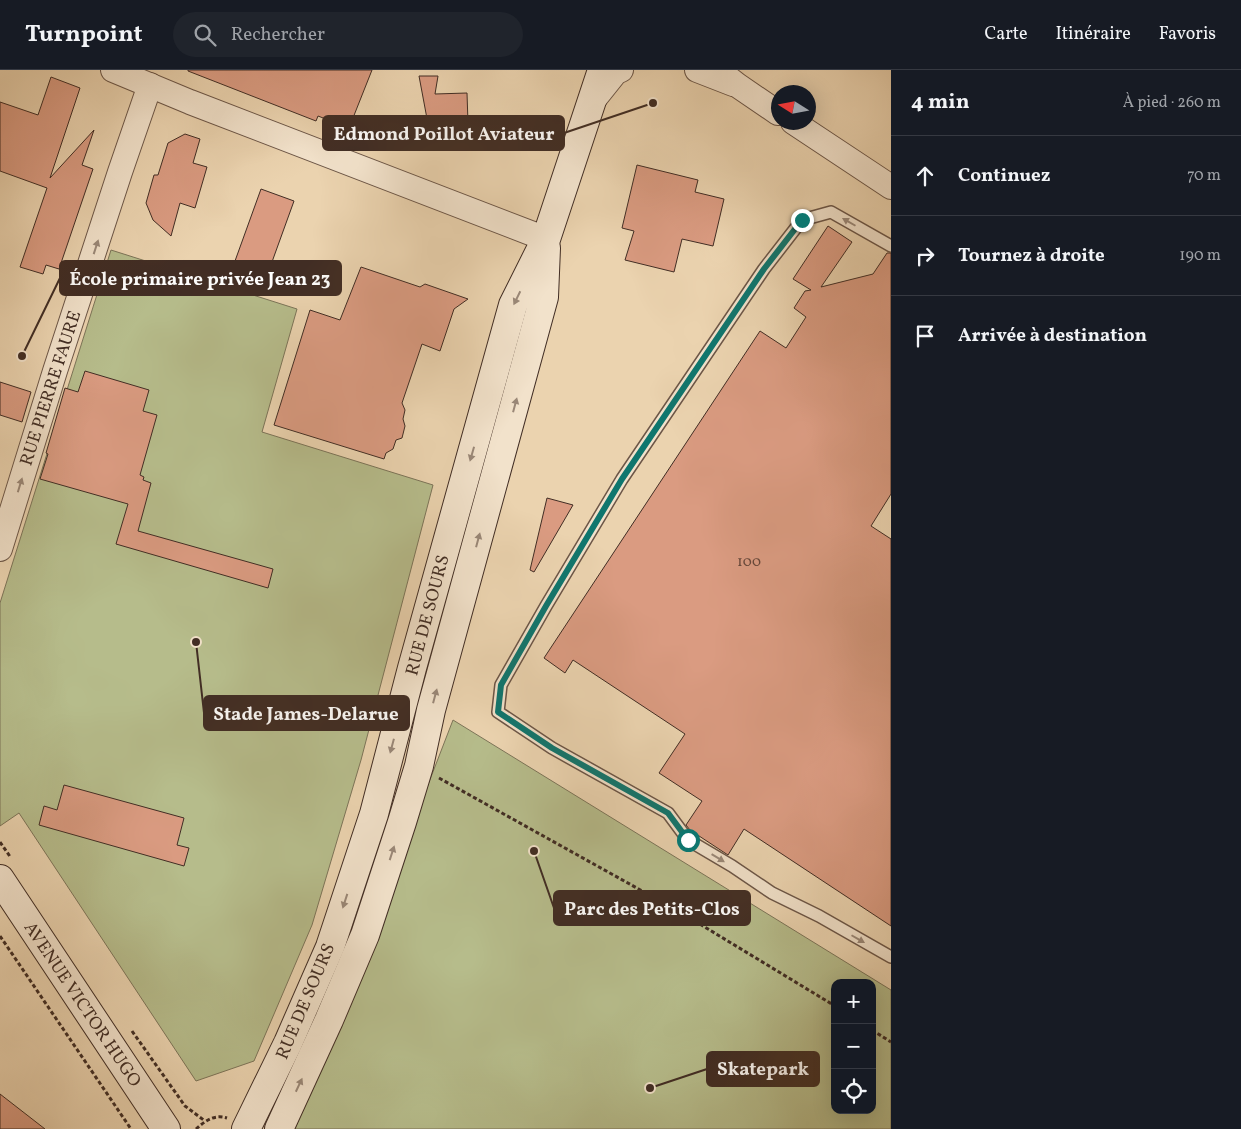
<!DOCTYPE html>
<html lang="fr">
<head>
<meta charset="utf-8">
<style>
  body { margin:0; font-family:Vollkorn,serif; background:#20242c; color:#f1f3f6 }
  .controls { position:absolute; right:15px; bottom:15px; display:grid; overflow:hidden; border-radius:10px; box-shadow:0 5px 20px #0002 }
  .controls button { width:45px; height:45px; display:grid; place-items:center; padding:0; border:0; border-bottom:1px solid #363941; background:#171b24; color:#f1f3f6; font:25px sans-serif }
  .compass { position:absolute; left:771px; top:15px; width:45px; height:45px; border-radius:50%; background:#171b24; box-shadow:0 5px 20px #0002; rotate:281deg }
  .stop { position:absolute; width:15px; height:15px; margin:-11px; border:4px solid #0f766e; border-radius:50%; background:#fff }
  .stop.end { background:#0f766e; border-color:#fff; box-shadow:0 1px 5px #0008 }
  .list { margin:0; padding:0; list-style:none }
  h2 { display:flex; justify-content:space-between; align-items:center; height:65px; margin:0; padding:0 20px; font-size:21px }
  h2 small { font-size:16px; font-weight:400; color:#9ea1a6 }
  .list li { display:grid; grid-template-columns:32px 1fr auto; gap:15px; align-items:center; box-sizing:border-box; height:80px; padding:0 20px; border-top:1px solid #363941 }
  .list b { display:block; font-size:19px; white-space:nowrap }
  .list em { font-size:16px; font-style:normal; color:#9ea1a6 }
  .icon { flex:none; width:28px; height:28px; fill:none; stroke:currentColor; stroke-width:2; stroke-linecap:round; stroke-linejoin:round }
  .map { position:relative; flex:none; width:891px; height:1059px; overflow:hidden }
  header { display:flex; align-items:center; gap:30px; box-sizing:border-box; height:70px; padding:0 25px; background:#171b24; border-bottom:1px solid #363941 }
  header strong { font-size:24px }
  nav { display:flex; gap:28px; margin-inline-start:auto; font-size:18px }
  .search { width:350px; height:45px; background:#20242c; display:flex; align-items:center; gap:12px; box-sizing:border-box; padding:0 18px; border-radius:28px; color:#9ea1a6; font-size:19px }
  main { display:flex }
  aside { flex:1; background:#171b24 }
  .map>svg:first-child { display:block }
  .green { fill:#b6bc8b; stroke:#7c7458; fill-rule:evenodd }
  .building { fill:#da9b81; stroke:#412d24 }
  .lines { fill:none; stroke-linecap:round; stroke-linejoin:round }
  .lane-casing { stroke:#6c5647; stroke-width:14 }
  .street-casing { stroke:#6c5647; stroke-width:26 }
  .secondary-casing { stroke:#412d24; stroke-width:30 }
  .path { stroke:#412d24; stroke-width:3; stroke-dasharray:4 2.5; stroke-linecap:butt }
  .lane { stroke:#f2e2cb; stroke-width:11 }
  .street { stroke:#f2e2cb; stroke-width:24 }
  .secondary { stroke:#f2e2cb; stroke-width:28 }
  .oneway { fill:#9a8878 }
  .route { stroke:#0f766e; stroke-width:6 }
  .labels { text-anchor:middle; stroke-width:5; stroke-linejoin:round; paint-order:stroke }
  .number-label { font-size:15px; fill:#67483b }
  .street-label { font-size:18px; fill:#412d24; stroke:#f2e2cb }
  .leader { fill:none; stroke:#412d24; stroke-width:2 }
  .callout-dot { fill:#412d24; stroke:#f2e2cb; stroke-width:2 }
  .callout { fill:#412d24; stroke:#412d24; stroke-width:2 }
  .callout-label { font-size:19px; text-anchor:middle; font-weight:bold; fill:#fff }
</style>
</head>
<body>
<header>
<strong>Turnpoint</strong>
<div class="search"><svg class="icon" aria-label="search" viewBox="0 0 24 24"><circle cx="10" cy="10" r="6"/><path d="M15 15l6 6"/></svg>Rechercher</div>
<nav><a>Carte</a><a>Itinéraire</a><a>Favoris</a></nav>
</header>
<main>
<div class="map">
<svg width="891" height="1059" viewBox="0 0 891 1059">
  <rect width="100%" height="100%" fill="#ebd3af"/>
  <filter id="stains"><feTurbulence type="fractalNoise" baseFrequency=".004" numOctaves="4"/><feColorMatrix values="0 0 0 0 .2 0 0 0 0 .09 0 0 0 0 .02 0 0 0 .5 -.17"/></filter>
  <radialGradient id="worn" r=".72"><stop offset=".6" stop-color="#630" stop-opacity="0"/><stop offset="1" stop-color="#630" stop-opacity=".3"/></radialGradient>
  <g class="green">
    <polygon points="111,180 297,239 262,362 433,415 361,690 312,855 254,991 196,1011 19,743 0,756 0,533"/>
    <path d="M453,650l438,270v139h-596zM835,913h37v127h-37z"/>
  </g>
  <g class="building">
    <polygon points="188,0 372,0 349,58 318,46 316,51 188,1"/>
    <polygon points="419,6 438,6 435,24 467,23 468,53 466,53 466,62 444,62 444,64 427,64 428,54"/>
    <polygon points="51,7 80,18 50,108 94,60 82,95 93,99 59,199 46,195 43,204 20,197 47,118 0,101 0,32 38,45"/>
    <polygon points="185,64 200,69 193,93 207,97 195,138 180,133 171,166 153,150 146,133 154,105 158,105 168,73"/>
    <polygon points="637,95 698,110 695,122 724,129 713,176 682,169 674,202 625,190 634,161 622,158"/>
    <polygon points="261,119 294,131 268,203 235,191"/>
    <polygon points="828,156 852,172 821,217 873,204 887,183 891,183 891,424 871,456 891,469 891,856 744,759 728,785 690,760 686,755 702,731 659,703 685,664 573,590 565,603 544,588 760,261 786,278 806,247 794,238 805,221 811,220 793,209"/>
    <polygon points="361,197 420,217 425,214 468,229 454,239 440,281 422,274 402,333 405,340 403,349 405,356 402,368 396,370 393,379 386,383 384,389 274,355 310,240 340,250"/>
    <polygon points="85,301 149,320 143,341 157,345 140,405 144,407 143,410 151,413 138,461 273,499 268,518 116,474 128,434 40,409 48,384 46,383 65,318 78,322"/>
    <polygon points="0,312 31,322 22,352 0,345"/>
    <polygon points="547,428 573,435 534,502 530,500"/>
    <polygon points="64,715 184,748 177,775 189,778 184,796 39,755 44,736 57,740"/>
    <polygon points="0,1024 45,1059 0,1059"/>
  </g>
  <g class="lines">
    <defs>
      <polyline id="lane" points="891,176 831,142 802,150 764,199 622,409 546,536 501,615 498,642 552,678 668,743 688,770 732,796 772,823 819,846 891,887"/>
      <g id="street">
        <polyline points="113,0 190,32 546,169"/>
        <polyline points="697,0 733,14"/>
        <polyline points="718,0 737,15 778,43"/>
        <polyline points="596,27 616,2 621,0"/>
        <polyline points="793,52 891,117"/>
        <polyline points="0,479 55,301 120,102 150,15"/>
      </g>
      <g id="secondary">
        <polyline points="0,809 166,1059"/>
        <polyline points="246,1059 288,973 330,877 374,744 412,598 513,235 546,169 602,0"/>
        <polyline points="279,1059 329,950 365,865 402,752 419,696 431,640 544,227 546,178"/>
      </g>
    </defs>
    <use href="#lane" class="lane-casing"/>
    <use href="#street" class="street-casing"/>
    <use href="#secondary" class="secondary-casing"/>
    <g class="path">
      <polyline points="439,708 680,842 835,936"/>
      <polyline points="0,772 11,788"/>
      <polyline points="0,866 131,1059"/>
      <polyline points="872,960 891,972"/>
      <polyline points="132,961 185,1036 205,1051"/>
      <path d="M196,1059c9,-8 18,-15 31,-11"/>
    </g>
    <use href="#lane" class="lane"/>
    <use href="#street" class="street"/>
    <use href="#secondary" class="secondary"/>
  </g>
  <defs><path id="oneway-solid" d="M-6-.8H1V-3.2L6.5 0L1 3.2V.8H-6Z" transform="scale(1.25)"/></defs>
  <g class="oneway">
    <use href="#oneway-solid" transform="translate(849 152) rotate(-150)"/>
    <use href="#oneway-solid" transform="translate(96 177) rotate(-72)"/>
    <use href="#oneway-solid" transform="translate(517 228) rotate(116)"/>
    <use href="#oneway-solid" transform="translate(515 335) rotate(-75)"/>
    <use href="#oneway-solid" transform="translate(472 384) rotate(106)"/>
    <use href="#oneway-solid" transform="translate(20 415) rotate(-73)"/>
    <use href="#oneway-solid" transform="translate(478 470) rotate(-75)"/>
    <use href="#oneway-solid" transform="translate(435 626) rotate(-75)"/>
    <use href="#oneway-solid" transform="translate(392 676) rotate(105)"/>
    <use href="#oneway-solid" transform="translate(392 783) rotate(-72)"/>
    <use href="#oneway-solid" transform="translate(718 788) rotate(31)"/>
    <use href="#oneway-solid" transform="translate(345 831) rotate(108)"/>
    <use href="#oneway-solid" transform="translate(858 869) rotate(30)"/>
    <use href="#oneway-solid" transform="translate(299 1015) rotate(-65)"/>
  </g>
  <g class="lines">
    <polyline class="route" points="688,770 668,743 552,678 498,642 501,615 546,536 622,409 764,199 802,150"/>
  </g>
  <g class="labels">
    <g class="number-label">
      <text x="749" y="496">100</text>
    </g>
    <g class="street-label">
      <text transform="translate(50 318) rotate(-72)" y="6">RUE PIERRE FAURE</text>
      <text transform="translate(427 545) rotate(-75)" y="6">RUE DE SOURS</text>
      <text transform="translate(305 931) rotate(-67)" y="6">RUE DE SOURS</text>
      <text transform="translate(83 934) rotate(56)" y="6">AVENUE VICTOR HUGO</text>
    </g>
  </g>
  <path class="leader" d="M653 33L564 63M22 286L60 208M196 572L204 643M534 781L554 838M650 1018L707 999"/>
  <g class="callout-dot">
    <circle cx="653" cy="33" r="5"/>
    <circle cx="22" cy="286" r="5"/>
    <circle cx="196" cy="572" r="5"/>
    <circle cx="534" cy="781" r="5"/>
    <circle cx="650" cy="1018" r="5"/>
  </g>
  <g class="callout">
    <rect x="323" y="46" width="241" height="34" rx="5"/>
    <rect x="60" y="191" width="281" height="34" rx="5"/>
    <rect x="204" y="626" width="205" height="34" rx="5"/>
    <rect x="554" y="821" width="196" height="34" rx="5"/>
    <rect x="707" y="982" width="112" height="34" rx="5"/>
  </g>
  <g class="callout-label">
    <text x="444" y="70">Edmond Poillot Aviateur</text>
    <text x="200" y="215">École primaire privée Jean 23</text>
    <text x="306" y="650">Stade James-Delarue</text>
    <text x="652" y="845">Parc des Petits-Clos</text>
    <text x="763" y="1005">Skatepark</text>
  </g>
  <rect width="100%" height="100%" filter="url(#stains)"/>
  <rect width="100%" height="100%" fill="url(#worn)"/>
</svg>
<div class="controls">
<button>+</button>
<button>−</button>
<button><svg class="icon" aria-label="locate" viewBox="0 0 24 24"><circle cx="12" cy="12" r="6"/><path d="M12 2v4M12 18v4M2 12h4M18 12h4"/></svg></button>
</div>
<svg class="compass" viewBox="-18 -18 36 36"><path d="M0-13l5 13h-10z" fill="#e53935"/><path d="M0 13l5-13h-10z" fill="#9ea1a6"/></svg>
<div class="stop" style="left:688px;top:770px"></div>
<div class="stop end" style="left:802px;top:150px"></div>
</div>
<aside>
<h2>4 min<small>À pied · 260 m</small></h2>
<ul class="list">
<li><svg class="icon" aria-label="ahead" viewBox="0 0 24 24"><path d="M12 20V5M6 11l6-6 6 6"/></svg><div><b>Continuez</b></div><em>70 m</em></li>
<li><svg class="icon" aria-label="right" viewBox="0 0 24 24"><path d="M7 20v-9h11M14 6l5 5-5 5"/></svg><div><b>Tournez à droite</b></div><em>190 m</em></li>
<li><svg class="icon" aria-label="arrive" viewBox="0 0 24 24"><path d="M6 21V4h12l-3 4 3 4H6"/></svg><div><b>Arrivée à destination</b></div></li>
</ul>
</aside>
</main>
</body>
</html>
